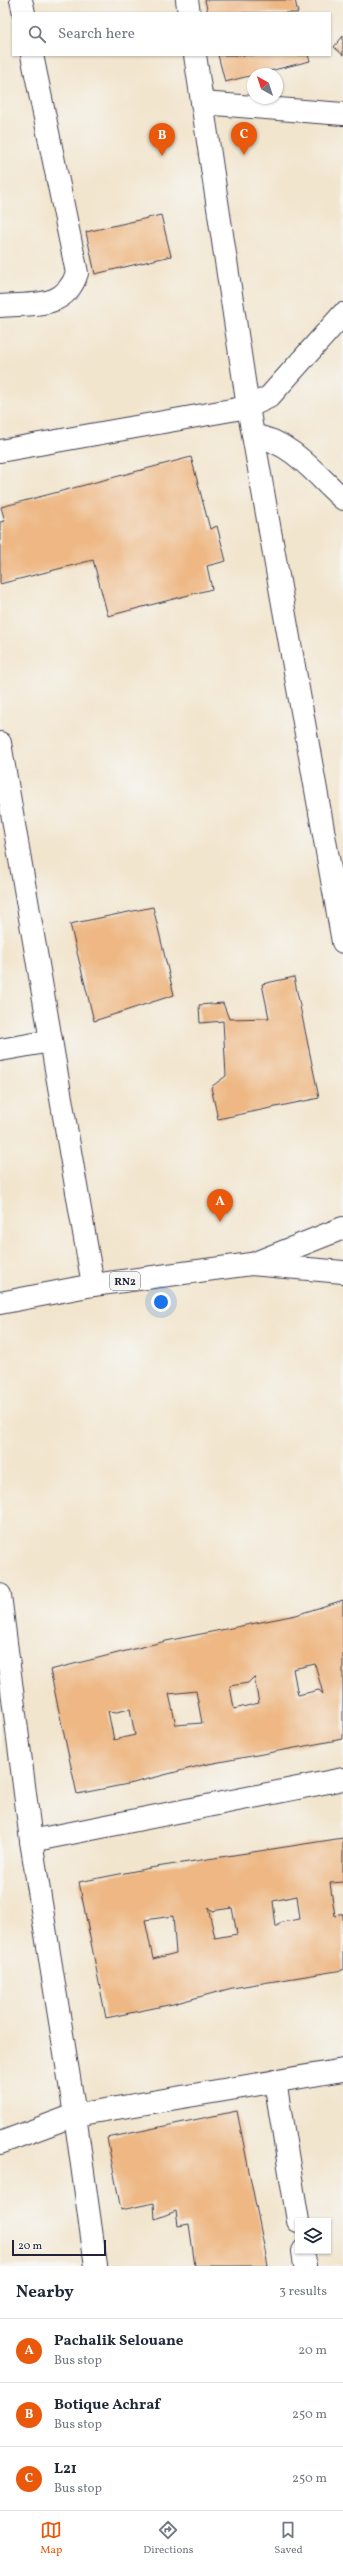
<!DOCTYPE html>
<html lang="en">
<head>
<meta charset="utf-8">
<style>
  body { margin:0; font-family:Vollkorn,serif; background:#f2f2f3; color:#1f2937 }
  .controls { position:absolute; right:12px; bottom:12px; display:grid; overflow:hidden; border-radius:0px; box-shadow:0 1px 3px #0004 }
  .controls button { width:36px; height:36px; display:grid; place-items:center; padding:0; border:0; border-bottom:1px solid #e0e1e3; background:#fff; color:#1f2937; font:20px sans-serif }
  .compass { position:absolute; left:247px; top:68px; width:36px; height:36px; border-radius:50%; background:#fff; box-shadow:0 1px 3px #0004; rotate:321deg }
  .scale { position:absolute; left:12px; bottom:10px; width:94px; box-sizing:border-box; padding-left:4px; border:2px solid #22223b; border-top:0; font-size:11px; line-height:14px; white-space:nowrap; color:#22223b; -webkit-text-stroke:3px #f6f6f2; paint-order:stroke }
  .you { position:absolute; left:161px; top:1302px; width:14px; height:14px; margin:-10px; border:3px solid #fff; border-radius:50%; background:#1a73e8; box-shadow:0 0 0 6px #1a73e833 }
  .badge { display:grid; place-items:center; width:26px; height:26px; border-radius:50%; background:#ea580c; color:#fff; font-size:13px; font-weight:700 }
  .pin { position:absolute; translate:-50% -33px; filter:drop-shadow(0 1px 2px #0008) }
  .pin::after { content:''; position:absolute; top:21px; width:14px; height:12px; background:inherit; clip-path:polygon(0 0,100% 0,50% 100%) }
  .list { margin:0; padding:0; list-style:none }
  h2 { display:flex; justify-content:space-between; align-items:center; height:52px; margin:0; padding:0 16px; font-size:17px }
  h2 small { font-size:13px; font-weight:400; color:#747a83 }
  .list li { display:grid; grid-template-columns:26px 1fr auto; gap:12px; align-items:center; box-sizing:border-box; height:64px; padding:0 16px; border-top:1px solid #e0e1e3 }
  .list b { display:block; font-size:15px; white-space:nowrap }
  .list p { margin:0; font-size:13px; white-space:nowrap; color:#747a83 }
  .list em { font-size:13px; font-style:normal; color:#747a83 }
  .icon { flex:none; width:22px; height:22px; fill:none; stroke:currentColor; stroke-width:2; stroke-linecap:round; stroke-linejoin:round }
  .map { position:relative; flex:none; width:343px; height:2266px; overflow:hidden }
  .search { position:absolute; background:#fff; box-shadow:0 1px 3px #0004; left:12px; right:12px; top:12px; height:44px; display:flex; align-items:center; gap:10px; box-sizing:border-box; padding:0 14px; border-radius:0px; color:#747a83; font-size:15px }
  .sheet { height:244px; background:#fff }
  nav { display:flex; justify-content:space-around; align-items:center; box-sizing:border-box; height:56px; border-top:1px solid #e0e1e3; background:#fff; font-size:11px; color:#747a83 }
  nav a { display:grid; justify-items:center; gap:2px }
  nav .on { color:#ea580c }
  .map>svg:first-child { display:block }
  .building { fill:#eeb783; fill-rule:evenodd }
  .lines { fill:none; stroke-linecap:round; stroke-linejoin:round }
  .minor-casing { stroke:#413f51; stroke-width:24 }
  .highway-casing { stroke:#413f51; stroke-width:24 }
  .minor { stroke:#fff; stroke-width:22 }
  .highway { stroke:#fff; stroke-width:22 }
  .labels { text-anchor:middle; stroke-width:4; stroke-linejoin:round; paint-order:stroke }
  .shield { fill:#f6f6f2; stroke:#626272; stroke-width:1 }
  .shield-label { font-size:11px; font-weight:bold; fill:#22223b }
</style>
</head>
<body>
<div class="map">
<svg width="343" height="2266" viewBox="0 0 343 2266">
  <rect width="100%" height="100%" fill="#f6f6f2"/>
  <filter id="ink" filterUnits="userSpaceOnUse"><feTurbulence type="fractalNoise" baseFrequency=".025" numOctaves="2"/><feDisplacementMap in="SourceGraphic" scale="8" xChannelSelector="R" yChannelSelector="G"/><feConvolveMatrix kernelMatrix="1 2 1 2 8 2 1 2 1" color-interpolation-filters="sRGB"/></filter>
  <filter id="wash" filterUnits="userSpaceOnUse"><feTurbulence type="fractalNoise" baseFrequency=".012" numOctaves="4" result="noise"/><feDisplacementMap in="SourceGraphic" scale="16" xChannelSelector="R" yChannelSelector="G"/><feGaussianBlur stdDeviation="0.9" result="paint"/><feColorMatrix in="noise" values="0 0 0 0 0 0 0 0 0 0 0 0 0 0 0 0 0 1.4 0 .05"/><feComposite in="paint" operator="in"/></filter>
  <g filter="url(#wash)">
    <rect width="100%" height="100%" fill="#f2e5ce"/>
    <g id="blocks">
      <g class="building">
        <polygon points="205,0 295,0 298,13 208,13"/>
        <polygon points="343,36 343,55 334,47"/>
        <polygon points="218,55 308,55 310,61 225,82"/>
        <polygon points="161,215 171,256 95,274 86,232"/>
        <polygon points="191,457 210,529 217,526 226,561 207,566 212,589 108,616 93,560 0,584 0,522 5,521 1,507"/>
        <polygon points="153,907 174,995 94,1021 70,924"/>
        <polygon points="294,977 319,1098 218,1119 211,1087 226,1076 223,1021 200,1023 199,1005 223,1003 229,1019 269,1018 262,984"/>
        <path d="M343,1600v139l-140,26 -70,18 -56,11 -27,-124 116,-29 130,-26zM315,1664l8,30 -4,-4 -21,5 -5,-26zM254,1677l5,26 -25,6 -4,-23 18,-3zM196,1691l6,32 -26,2 -7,-31zM130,1709l5,26 -21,5 -6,-29 9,1z"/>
        <path d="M343,1838v44l-13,1 5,33 8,-2v56l-111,18 -59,16 -67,14 -27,-136 71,-14zM297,1896l3,23 -18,3 -6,5 -3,-26zM208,1907l3,4 21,-3 5,26 -22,4zM173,1916l3,37 -23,6 -8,-39z"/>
        <polygon points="237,2111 268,2266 195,2266 189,2224 178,2226 176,2211 155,2219 154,2203 121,2210 107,2138"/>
      </g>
    </g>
  </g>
  <g filter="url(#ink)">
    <use href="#blocks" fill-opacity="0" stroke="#413f51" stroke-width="1"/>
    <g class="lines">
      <defs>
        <g id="minor">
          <polyline points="21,0 24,13"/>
          <polyline points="187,0 189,13"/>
          <polyline points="195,55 248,407 343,942"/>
          <polyline points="202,103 343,114"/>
          <path d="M0,306c33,-3 65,4 77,-33l-45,-218"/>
          <path d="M254,436c36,4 63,40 89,63"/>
          <polyline points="0,451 248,407 269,397 343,314"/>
          <polyline points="0,743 93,1285"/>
          <polyline points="0,1050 51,1041"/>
          <polyline points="0,1595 31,1841 75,2115 96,2266"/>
          <polyline points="31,1841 343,1779"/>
          <polyline points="275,2081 298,2221"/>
          <polyline points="0,2143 75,2115 343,2070"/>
          <polyline points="303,2251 305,2266"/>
        </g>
        <g id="highway">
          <polyline points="255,1263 343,1228"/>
          <polyline points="0,1303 93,1285 251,1264 343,1272"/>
        </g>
      </defs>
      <use href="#minor" class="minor-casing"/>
      <use href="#highway" class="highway-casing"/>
      <use href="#minor" class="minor"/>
      <use href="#highway" class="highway"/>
    </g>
  </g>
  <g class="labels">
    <rect class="shield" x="110" y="1272" width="30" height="18" rx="3"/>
    <g class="shield-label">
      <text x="125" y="1285">RN2</text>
    </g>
  </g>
</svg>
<div class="controls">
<button><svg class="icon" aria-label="layers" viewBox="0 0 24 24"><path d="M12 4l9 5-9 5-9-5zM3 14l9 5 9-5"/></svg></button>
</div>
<svg class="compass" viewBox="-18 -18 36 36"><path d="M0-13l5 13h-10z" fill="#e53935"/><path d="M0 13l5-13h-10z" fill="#747a83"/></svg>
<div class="scale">20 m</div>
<div class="you"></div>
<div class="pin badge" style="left:220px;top:1222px">A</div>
<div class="pin badge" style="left:162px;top:156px">B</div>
<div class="pin badge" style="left:244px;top:155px">C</div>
<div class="search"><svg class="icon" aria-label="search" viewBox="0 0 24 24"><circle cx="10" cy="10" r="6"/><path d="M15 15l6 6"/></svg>Search here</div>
</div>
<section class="sheet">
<h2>Nearby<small>3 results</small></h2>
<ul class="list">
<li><span class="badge">A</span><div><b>Pachalik Selouane</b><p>Bus stop</p></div><em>20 m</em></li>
<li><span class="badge">B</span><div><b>Botique Achraf</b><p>Bus stop</p></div><em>250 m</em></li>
<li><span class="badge">C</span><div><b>L21</b><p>Bus stop</p></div><em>250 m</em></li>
</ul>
</section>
<nav>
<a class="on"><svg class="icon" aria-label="map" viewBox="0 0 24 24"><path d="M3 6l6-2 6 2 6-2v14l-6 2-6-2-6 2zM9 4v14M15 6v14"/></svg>Map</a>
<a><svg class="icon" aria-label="directions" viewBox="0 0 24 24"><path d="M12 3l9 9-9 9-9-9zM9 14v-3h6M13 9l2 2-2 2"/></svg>Directions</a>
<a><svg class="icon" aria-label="saved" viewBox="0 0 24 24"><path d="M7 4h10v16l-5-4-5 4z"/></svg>Saved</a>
</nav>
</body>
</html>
